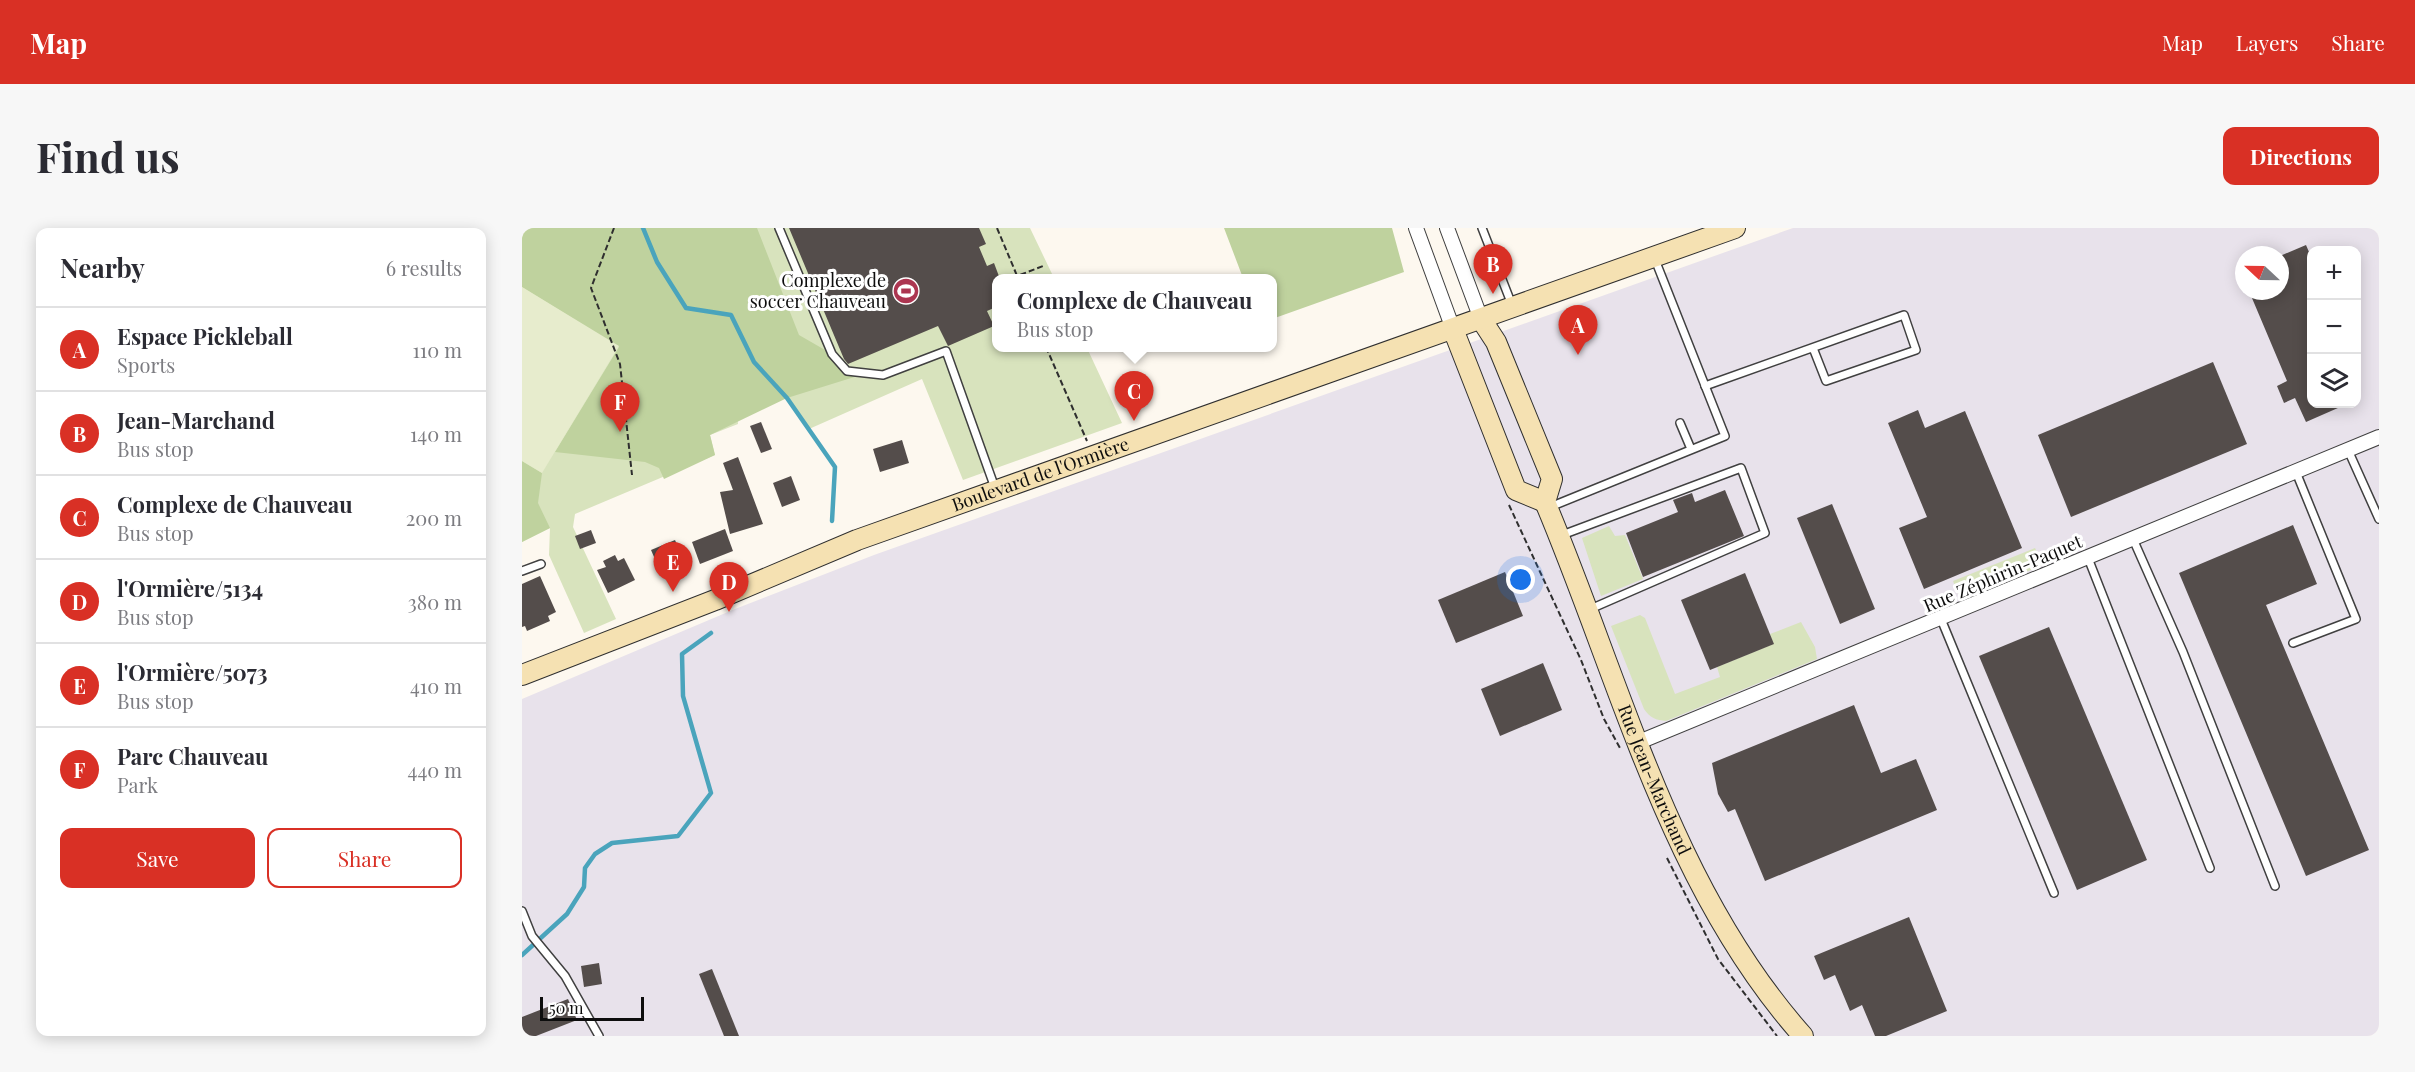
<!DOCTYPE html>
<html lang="en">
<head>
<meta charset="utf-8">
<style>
  body { margin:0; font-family:"Playfair Display",serif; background:#f7f7f7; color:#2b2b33 }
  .controls { position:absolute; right:18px; top:18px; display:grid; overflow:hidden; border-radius:12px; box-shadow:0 3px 15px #0003 }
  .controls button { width:54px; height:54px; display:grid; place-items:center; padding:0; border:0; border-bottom:2px solid #e1e1e2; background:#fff; color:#2b2b33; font:30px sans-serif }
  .compass { position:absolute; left:1713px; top:18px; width:54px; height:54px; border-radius:50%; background:#fff; box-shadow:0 3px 15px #0003; rotate:292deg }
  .scale { position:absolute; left:18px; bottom:15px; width:104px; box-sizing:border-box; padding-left:6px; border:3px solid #0d0d0d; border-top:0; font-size:16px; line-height:21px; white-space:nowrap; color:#0d0d0d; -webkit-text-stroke:4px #fff; paint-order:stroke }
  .you { position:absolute; left:999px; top:352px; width:21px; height:21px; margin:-15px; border:4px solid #fff; border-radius:50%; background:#1a73e8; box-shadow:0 0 0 9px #1a73e833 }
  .badge { display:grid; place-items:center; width:39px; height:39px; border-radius:50%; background:#d93025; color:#fff; font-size:20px; font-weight:700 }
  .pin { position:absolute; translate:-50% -50px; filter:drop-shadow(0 2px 3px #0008) }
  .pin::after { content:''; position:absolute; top:32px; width:21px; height:18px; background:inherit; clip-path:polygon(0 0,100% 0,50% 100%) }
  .popup { position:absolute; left:470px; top:46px; width:285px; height:78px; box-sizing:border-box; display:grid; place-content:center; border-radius:12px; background:#fff; filter:drop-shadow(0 2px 4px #0005); font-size:20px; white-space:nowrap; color:#7c7c81 }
  .popup b { font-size:22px; color:#2b2b33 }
  .popup::after { content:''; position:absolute; left:50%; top:100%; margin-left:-12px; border:12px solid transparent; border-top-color:#fff }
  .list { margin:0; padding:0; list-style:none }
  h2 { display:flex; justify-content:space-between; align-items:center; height:78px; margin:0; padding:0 24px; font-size:26px }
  h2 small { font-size:20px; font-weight:400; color:#7c7c81 }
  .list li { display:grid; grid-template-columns:39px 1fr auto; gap:18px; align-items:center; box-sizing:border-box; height:84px; padding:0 24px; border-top:2px solid #e1e1e2 }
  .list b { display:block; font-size:22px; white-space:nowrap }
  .list p { margin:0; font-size:20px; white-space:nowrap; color:#7c7c81 }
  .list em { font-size:20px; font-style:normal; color:#7c7c81 }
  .actions { display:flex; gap:12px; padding:18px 24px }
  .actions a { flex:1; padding:14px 0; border:2px solid #d93025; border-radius:12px; text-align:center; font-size:21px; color:#d93025 }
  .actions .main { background:#d93025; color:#fff }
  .icon { flex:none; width:33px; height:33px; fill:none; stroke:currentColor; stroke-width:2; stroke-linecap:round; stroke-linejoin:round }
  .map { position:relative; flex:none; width:1857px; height:808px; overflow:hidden; border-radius:12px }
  header { display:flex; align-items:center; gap:36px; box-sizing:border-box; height:84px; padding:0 30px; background:#d93025; color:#fff }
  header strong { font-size:28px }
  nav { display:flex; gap:33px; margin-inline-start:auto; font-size:21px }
  .intro { display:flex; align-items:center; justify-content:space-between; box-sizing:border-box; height:144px; padding:0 36px }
  h1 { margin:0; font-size:42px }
  .button { padding:15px 27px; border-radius:12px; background:#d93025; color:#fff; font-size:21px; font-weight:700 }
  main { display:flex; gap:36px; padding:0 36px }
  aside { flex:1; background:#fff; border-radius:12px; box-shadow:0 3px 15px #0003 }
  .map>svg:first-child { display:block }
  .industrial { fill:#e8e2eb; fill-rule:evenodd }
  .green { fill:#d8e3bd }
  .forest { fill:#bfd29e }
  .pitch { fill:#e7eccd }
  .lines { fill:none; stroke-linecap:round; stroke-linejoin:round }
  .stream { stroke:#4aa4bc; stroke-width:4.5 }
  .building { fill:#544d4b }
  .lane-casing { stroke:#404040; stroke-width:10 }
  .street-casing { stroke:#404040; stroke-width:16 }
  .secondary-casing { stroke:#2f2f2f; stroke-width:22 }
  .path { stroke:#2f2f2f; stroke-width:2; stroke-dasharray:6 3; stroke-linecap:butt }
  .lane { stroke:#fff; stroke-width:7 }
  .street { stroke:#fff; stroke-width:14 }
  .secondary { stroke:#f5e1b2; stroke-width:20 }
  .labels { text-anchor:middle; stroke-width:6; stroke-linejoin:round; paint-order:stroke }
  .poi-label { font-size:18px; fill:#0d0d0d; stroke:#fff; text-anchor:end }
  .street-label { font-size:18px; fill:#0d0d0d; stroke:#fff }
</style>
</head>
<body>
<header>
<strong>Map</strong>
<nav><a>Map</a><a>Layers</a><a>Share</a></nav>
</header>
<div class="intro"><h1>Find us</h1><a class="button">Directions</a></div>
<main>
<aside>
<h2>Nearby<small>6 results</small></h2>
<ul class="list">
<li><span class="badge">A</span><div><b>Espace Pickleball</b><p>Sports</p></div><em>110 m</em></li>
<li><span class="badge">B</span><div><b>Jean-Marchand</b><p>Bus stop</p></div><em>140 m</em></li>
<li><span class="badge">C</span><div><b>Complexe de Chauveau</b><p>Bus stop</p></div><em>200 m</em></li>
<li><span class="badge">D</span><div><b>l'Ormière/5134</b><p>Bus stop</p></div><em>380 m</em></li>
<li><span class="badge">E</span><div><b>l'Ormière/5073</b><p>Bus stop</p></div><em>410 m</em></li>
<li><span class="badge">F</span><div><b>Parc Chauveau</b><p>Park</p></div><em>440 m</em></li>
</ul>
<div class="actions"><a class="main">Save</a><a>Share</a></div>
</aside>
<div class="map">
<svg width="1857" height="808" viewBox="0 0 1857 808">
  <rect width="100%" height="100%" fill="#fdf8ef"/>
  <path class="industrial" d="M1271,0h586v808h-1857v-337l213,-90 139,-54zM1790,22h44v154h-44zM1722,27h36v36h-36z"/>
  <g class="green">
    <polygon points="0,0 508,0 532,50 474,50 474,119 565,120 600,195 441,252 400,151 287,201 209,89 216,196 188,207 193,227 53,286 51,299 94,391 62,405 27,327 28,300 0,314"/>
    <polygon points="1087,298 1093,308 1103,307 1121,351 1079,368 1060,310"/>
    <polygon points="1513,320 1521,337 1438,371 1431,353"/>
    <path d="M1118,387l5,3 30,76 45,-17 -3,-10 56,-23 -3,-10 31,-12 14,25 2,12 -151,62c-10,-1 -16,-3 -22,-12l-33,-83z"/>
  </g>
  <g class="forest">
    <polygon points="0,0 235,0 277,107 310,126 318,138 342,146 265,170 188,207 193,227 142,251 137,240 123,234 33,224 97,119 0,59"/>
    <polygon points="702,0 870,0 882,44 750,91 750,50 721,50"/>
    <polygon points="0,233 20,245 16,275 28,300 0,314"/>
  </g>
  <polygon class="pitch" points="0,59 97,118 20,245 0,233"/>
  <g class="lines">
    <g class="stream">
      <polyline points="121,0 135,34 164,80 209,87 232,134 265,170 313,239 310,293"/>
      <polyline points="0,727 45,686 62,659 63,640 73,626 90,615 156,608 189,565 161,468 160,426 189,405"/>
    </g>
  </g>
  <g class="building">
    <polygon points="267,0 457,0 464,16 457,19 465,38 472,35 478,51 474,51 474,79 465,83 472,98 426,118 416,98 326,136 322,131"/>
    <polygon points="1784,17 1790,31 1790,176 1825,176 1784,194 1773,170 1762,175 1755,158 1765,153 1727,63 1758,63 1758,28"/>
    <polygon points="1691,134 1725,216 1549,289 1516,207"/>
    <polygon points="1396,182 1403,200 1443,183 1500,320 1402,361 1377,300 1405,289 1366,195"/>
    <polygon points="239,194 250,221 239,225 228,198"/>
    <polygon points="380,212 387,235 358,244 351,221"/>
    <polygon points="216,229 241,296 208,306 198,264 211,262 201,235"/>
    <polygon points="269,248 278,272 260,279 251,255"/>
    <polygon points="1203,262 1222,308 1121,349 1104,305 1156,284 1151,272 1170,265 1173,274"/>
    <polygon points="1310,276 1353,381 1318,396 1275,290"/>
    <polygon points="1771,297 1795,356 1744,377 1847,622 1784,648 1657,345"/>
    <polygon points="203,301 211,323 178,336 170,314"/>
    <polygon points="69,302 74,315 58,321 53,308"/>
    <polygon points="153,312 160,328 136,338 129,322"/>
    <polygon points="93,327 96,333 102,330 113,352 86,365 75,342 84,339 81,333"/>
    <polygon points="983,344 1001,388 934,415 916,372"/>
    <polygon points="1223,345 1252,416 1188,442 1159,372"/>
    <polygon points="18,348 34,384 26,388 28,393 5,403 3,398 0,399 0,356"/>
    <polygon points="1527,399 1625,632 1555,662 1457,428"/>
    <polygon points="1021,435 1040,482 978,508 959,461"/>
    <polygon points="1332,477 1359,545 1394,531 1415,582 1243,653 1213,581 1206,584 1196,566 1190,535"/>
    <polygon points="1387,689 1425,783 1364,808 1353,808 1340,777 1328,783 1313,747 1302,752 1292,728"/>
    <polygon points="77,735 80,756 62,759 59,738"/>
    <polygon points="190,741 217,808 202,808 177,746"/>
    <polygon points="46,771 55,792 14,808 0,808 0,789"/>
  </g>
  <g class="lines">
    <defs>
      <g id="lane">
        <polyline points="257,0 310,126 325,143 361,147 424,123 473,260"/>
        <polyline points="960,0 990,77"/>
        <polyline points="1183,158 1382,87 1394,122 1304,153 1291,120"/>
        <polyline points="1158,195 1169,221"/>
        <polyline points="1826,222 1857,291"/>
        <polyline points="1028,279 1203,208 1132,29"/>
        <polyline points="1040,307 1219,240 1243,305 1066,382"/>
        <polyline points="1611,311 1661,424 1753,658"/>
        <polyline points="1566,330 1688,640"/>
        <polyline points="0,343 19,336"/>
        <polyline points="1419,391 1532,665"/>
        <polyline points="1771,415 1834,391 1774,244"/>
        <polyline points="0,683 10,708 43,748 77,808"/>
      </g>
      <g id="street">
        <polyline points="894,0 931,101"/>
        <polyline points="925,0 959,91"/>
        <polyline points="1117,514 1857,209"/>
      </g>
      <g id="secondary">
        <path id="s1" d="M959,91l15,23 56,137 -7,23c76,180 125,385 258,534"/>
        <polyline points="931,101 994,262 1023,274"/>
        <path id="s2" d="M0,447l193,-75 142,-60 878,-312"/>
      </g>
    </defs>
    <use href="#lane" class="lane-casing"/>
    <use href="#street" class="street-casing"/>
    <use href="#secondary" class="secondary-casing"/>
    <g class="path">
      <polyline points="92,0 69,60 98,136 110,247"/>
      <polyline points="475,0 496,50"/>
      <polyline points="490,50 521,38"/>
      <polyline points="524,119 565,213"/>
      <polyline points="987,277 1059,432 1082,491 1098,520"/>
      <polyline points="1145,630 1196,731 1255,808"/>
    </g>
    <use href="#lane" class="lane"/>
    <use href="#street" class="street"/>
    <use href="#secondary" class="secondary"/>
  </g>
  <defs>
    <symbol id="stadium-disc" viewBox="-11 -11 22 22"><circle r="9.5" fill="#ac3651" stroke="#fff"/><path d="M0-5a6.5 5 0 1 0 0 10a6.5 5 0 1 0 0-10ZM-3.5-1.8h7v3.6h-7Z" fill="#fff"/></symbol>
  </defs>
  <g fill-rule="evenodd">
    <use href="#stadium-disc" x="369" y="48" width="30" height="30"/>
  </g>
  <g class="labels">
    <g class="poi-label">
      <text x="364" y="59">Complexe de<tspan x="364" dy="21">soccer Chauveau</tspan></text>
    </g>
    <g class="street-label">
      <text dy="6" stroke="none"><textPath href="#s2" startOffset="556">Boulevard de l'Ormière</textPath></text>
      <text transform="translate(1481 346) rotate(-23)" y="6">Rue Zéphirin-Paquet</text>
      <text dy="6" stroke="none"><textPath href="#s1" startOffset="498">Rue Jean-Marchand</textPath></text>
    </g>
  </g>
</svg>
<div class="controls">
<button>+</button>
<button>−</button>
<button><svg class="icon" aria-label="layers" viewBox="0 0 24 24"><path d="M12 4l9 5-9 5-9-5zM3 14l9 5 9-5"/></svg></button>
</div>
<svg class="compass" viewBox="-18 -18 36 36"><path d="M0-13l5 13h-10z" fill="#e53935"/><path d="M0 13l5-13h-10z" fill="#7c7c81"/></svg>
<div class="scale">50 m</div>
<div class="you"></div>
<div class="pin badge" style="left:1056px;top:127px">A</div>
<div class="pin badge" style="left:971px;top:66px">B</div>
<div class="pin badge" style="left:612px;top:193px">C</div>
<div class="popup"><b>Complexe de Chauveau</b>Bus stop</div>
<div class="pin badge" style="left:207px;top:384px">D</div>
<div class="pin badge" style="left:151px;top:364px">E</div>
<div class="pin badge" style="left:98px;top:204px">F</div>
</div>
</main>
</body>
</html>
